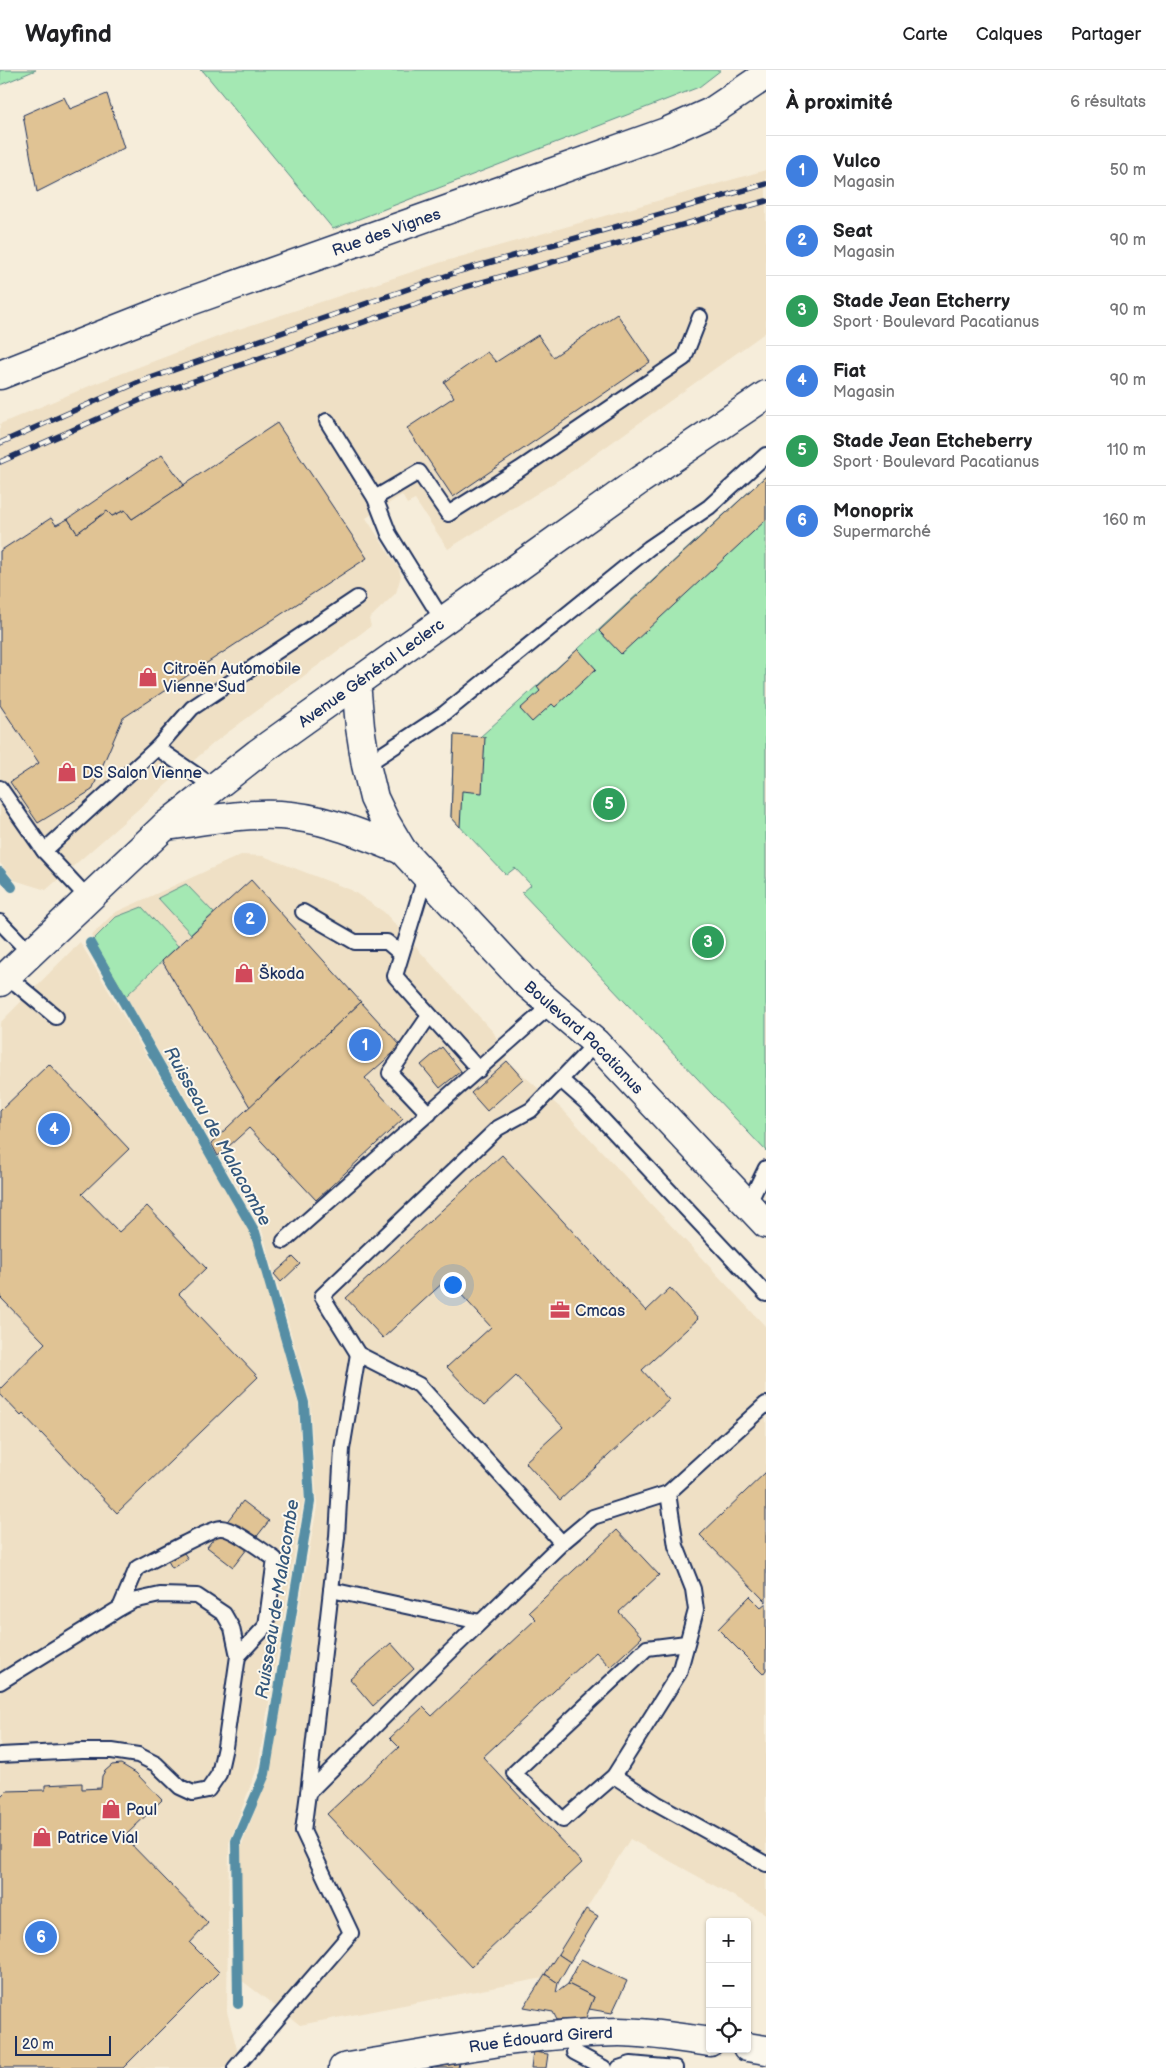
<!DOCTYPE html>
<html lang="fr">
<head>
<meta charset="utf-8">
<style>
  body { margin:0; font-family:"Balsamiq Sans",sans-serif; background:#f2f2f2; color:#202124 }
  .controls { position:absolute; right:15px; bottom:15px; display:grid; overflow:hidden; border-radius:5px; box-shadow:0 1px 4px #0004 }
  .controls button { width:45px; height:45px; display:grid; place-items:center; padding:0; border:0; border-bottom:1px solid #e0e0e0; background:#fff; color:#202124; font:25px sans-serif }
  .scale { position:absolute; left:15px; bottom:12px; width:96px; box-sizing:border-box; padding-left:5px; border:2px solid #1b2f5e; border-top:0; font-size:14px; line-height:18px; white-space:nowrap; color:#1b2f5e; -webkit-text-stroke:4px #fbf7ec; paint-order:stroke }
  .you { position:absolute; left:452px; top:1214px; width:18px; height:18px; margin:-12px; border:4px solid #fff; border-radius:50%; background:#1a73e8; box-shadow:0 0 0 8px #1a73e833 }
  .badge { display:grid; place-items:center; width:32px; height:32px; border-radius:50%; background:#d1495b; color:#fff; font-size:16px; font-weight:700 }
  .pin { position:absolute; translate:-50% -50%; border:2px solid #fff; box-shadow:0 1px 5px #0006 }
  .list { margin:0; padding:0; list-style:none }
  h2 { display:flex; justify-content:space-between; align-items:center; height:65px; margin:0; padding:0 20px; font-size:21px }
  h2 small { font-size:16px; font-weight:400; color:#757577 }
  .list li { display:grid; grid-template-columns:32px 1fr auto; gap:15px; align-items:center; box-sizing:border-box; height:70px; padding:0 20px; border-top:1px solid #e0e0e0 }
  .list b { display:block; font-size:19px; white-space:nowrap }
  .list p { margin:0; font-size:16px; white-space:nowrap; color:#757577 }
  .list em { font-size:16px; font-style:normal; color:#757577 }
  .icon { flex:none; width:28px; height:28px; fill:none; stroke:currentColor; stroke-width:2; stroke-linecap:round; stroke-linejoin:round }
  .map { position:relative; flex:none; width:766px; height:1998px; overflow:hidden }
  header { display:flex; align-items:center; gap:30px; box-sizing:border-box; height:70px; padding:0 25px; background:#fff; border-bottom:1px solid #e0e0e0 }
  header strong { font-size:24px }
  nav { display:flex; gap:28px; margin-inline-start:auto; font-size:18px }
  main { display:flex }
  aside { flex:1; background:#fff }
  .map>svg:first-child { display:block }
  .built { fill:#efe0c5 }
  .green { fill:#a4e8b3; stroke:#608c88 }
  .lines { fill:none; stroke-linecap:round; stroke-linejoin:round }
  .stream { stroke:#568ea5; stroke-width:10 }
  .building { fill:#e0c394; stroke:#1b2f5e }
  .lane-casing { stroke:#1b2f5e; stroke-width:18 }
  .street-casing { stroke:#1b2f5e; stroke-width:31 }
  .secondary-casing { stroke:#1b2f5e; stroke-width:31 }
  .lane { stroke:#fbf7ec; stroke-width:14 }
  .street { stroke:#fbf7ec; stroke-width:28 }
  .secondary { stroke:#fbf7ec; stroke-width:28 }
  .rail-casing { stroke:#1b2f5e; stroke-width:5.5 }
  .rail { stroke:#fbf7ec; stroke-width:4; stroke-dasharray:11; stroke-linecap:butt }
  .labels { text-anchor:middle; stroke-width:4; stroke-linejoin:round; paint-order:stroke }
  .street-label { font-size:16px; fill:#1b2f5e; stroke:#fbf7ec }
  .poi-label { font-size:16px; fill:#1b2f5e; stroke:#fbf7ec; text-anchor:start }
  .water-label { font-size:18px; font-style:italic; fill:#34577c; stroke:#fbf7ec }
</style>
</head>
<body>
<header>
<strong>Wayfind</strong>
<nav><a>Carte</a><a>Calques</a><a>Partager</a></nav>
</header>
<main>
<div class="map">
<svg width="766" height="1998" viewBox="0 0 766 1998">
  <rect width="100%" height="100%" fill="#f6edda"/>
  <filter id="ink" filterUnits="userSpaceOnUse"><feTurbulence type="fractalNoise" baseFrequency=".02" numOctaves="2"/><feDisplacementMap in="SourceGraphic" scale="10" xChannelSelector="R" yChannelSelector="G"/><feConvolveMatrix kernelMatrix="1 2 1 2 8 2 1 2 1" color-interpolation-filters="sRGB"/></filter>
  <g filter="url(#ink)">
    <g class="built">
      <polygon points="766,100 766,262 568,404 448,479 415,430 407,434 402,425 366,448 399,499 401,506 396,523 369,549 371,556 215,672 46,820 14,810 0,793 0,354 94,314 233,261 442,192"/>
      <polygon points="241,785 263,786 351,820 384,842 494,963 507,991 564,1041 766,1257 766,1844 630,1769 543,1908 300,1955 241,1910 241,1777 269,1704 317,1437 310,1331 261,1157 91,866 114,843"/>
      <polygon points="80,872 251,1163 298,1332 304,1429 258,1696 229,1773 227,1942 242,1998 0,1998 0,953"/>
    </g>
    <g class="green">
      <polygon points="0,0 36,0 0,15"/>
      <polygon points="200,0 721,0 699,17 333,159 203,1"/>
      <polygon points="766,406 766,1081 522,823 531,815 515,798 506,805 451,747 454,665 480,667 578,579"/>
      <polygon points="186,814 214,843 191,864 158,828"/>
      <polygon points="142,837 178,876 126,926 93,870 116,847"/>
    </g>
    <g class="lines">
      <g class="stream">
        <polyline points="0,802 12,817"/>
        <polyline points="90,873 255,1162 304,1333 310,1432 265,1704 236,1771 238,1934"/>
      </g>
    </g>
    <g class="building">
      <polygon points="107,24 124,78 37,122 23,45 64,27 70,39"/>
      <polygon points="617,244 650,292 453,427 407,358 454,327 444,312 487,282 496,292 538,265 553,287"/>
      <polygon points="277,353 367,488 123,648 92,720 38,753 10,712 39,693 0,635 0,481 51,448 56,455 68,449 77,463 107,441 112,446 125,440 132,449"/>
      <polygon points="162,385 184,415 132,449 125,440 112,446 107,441 77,463 68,449"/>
      <polygon points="766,406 766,450 621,584 599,561"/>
      <polygon points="578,579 596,599 555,637 552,634 532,652 520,639 540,621 537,617"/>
      <polygon points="454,665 485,667 482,723 462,721 460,757 451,747"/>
      <polygon points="251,810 361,932 250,1037 162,891"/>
      <polygon points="361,932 401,976 365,1008 403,1049 316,1130 249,1058 218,1086 211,1073"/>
      <polygon points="442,977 461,1001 440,1018 421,995"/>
      <polygon points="507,991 523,1009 487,1041 471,1023"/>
      <polygon points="49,994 129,1079 82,1124 119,1162 147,1136 206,1198 179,1224 258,1307 117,1443 23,1344 21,1346 0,1324 0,1319 45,1273 0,1227 0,1041"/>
      <polygon points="502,1085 646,1241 670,1218 698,1249 642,1300 669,1330 560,1430 525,1392 563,1357 516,1306 484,1336 447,1297 491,1257 447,1209 383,1268 346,1228"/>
      <polygon points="293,1187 300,1194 281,1212 274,1204"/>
      <polygon points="766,1402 766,1532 700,1465"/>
      <polygon points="243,1431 269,1451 233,1497 207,1477"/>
      <polygon points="617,1460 659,1505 619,1542 642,1567 610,1597 596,1582 483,1687 582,1793 471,1897 327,1744 399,1677 390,1668 423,1637 432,1646 536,1549 529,1542"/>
      <polygon points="182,1480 188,1489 172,1498 167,1489"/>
      <polygon points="750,1526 761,1537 766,1533 766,1600 763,1604 718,1559"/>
      <polygon points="391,1573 414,1599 373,1636 350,1609"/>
      <polygon points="121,1694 136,1703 162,1730 124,1767 208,1853 190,1873 219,1902 123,1998 0,1998 0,1727 6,1721 45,1720 45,1715 82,1713 82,1719 101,1718 102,1706 105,1701 112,1695"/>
      <polygon points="586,1839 598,1846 570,1892 558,1884"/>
      <polygon points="558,1884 570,1892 558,1913 545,1904"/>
      <polygon points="581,1889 627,1911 612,1943 589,1939 594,1927 568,1914"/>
      <polygon points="545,1904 558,1913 556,1923 568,1914 594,1927 585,1950 557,1950 553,1942 524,1937"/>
      <polygon points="533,1982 548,1984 546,1998 531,1998"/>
      <polygon points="459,1993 458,1998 431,1998"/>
    </g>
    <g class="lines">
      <defs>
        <g id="lane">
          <polyline points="327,351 375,428 419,402 448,444 520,399 684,288 700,247"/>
          <polyline points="375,428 389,464 443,551"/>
          <polyline points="157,678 192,638 357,528"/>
          <polyline points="366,695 445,643 649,478 709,437 766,385"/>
          <polyline points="0,718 44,781 157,678 214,717"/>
          <polyline points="44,781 89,829"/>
          <polyline points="426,804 395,906 479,1000"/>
          <polyline points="303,842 355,872 387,872 401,884"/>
          <polyline points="0,852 30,883"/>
          <polyline points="7,906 56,947"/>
          <polyline points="429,946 390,1003 429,1044"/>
          <polyline points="561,1010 587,1033 766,1224"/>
          <polyline points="748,1135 766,1098"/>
          <polyline points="284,1171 551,935"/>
          <polyline points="358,1284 342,1379 337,1467 308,1723 420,1611 562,1473 593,1447 668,1423 766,1334"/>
          <polyline points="668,1423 676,1476 693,1519 696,1540 679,1603 614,1706 563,1750 514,1703 647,1578 686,1573"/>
          <polyline points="562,1473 419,1315 358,1284 322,1226 498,1058 531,1040 596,973"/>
          <polyline points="331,1520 480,1552"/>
          <path d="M120,1538l17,-40c12,-6 76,-41 84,-40 12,0 42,23 54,31l-9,67 -28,30"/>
          <polyline points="0,1612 120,1538 133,1531 160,1525 197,1526 224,1544 232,1558 238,1586 225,1677 219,1704 208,1720 193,1723 180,1717 156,1694 138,1685 112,1681 82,1681 0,1685"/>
          <polyline points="614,1706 656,1733 766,1794"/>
          <polyline points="574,1965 574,1982 604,1998"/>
          <polyline points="235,1998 351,1863 303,1761 308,1723"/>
          <polyline points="619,1998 631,1994 675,1998"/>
        </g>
        <g id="street">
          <path id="s1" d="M0,305l165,-65 501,-178 45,-20 55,-37"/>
          <path id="s2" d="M356,612l4,45 6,38 8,33 12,25 16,27 123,132 71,61 170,181"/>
          <path d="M165,756c38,-5 77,-13 115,-11 43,2 83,20 122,35"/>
          <polyline points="747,1977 766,1980"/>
          <path id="s3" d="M343,1998c92,-15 183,-35 276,-36 30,0 61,6 91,10"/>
        </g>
        <g id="secondary">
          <path id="s4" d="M0,912l165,-156 93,-73 382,-273 126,-85"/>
        </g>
      </defs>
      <use href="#lane" class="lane-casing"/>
      <use href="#street" class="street-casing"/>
      <use href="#secondary" class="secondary-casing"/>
      <use href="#lane" class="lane"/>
      <use href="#street" class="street"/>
      <use href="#secondary" class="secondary"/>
      <defs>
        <g id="rail">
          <polyline points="0,373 139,312 460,201 766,114"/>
          <polyline points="0,392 145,328 465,217 766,131"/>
        </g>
      </defs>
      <use href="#rail" class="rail-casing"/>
      <use href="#rail" class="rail"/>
    </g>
  </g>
  <defs>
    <symbol id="shop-bare" viewBox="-9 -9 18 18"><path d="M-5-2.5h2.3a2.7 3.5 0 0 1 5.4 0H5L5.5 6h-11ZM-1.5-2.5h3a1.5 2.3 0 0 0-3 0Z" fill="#d1495b" stroke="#fbf7ec" stroke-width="2.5" paint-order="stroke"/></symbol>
    <symbol id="office-bare" viewBox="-9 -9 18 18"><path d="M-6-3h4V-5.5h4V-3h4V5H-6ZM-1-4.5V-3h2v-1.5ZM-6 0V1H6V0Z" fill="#d1495b" stroke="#fbf7ec" stroke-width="2.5" paint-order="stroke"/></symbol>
  </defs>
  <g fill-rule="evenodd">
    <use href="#shop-bare" x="134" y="593" width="28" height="28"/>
    <use href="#shop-bare" x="53" y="688" width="28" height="28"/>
    <use href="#shop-bare" x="230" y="889" width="28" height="28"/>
    <use href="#office-bare" x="546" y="1226" width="28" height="28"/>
    <use href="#shop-bare" x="97" y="1725" width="28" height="28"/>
    <use href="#shop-bare" x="28" y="1753" width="28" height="28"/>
  </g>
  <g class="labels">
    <g class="street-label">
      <text dy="6" stroke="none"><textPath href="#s1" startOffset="412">Rue des Vignes</textPath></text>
      <text dy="6" stroke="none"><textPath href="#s4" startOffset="484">Avenue Général Leclerc</textPath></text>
      <text dy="6" stroke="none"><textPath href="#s2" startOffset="438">Boulevard Pacatianus</textPath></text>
      <text dy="6" stroke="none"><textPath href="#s3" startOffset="200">Rue Édouard Girerd</textPath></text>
    </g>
    <g class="poi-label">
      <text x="163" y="604">Citroën Automobile<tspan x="163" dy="18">Vienne Sud</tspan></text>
      <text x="82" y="708">DS Salon Vienne</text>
      <text x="259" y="909">Škoda</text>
      <text x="575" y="1246">Cmcas</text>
      <text x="126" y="1745">Paul</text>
      <text x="57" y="1773">Patrice Vial</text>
    </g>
    <g class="water-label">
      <text transform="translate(218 1066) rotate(61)" y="6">Ruisseau de Malacombe</text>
      <text transform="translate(277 1529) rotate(-81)" y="6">Ruisseau de Malacombe</text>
    </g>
  </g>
</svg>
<div class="controls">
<button>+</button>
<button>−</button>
<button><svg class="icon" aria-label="locate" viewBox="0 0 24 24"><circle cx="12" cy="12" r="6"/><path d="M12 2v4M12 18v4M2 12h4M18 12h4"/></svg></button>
</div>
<div class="scale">20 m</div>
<div class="you"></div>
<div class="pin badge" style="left:365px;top:975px;background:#3f7fe0">1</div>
<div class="pin badge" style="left:250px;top:849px;background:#3f7fe0">2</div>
<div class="pin badge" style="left:708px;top:872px;background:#2e9e5b">3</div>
<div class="pin badge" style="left:54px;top:1059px;background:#3f7fe0">4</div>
<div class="pin badge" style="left:609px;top:734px;background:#2e9e5b">5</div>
<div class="pin badge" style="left:41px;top:1867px;background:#3f7fe0">6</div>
</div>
<aside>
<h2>À proximité<small>6 résultats</small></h2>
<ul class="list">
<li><span class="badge" style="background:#3f7fe0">1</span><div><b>Vulco</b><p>Magasin</p></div><em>50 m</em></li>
<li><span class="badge" style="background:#3f7fe0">2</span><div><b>Seat</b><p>Magasin</p></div><em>90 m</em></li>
<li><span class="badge" style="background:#2e9e5b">3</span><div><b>Stade Jean Etcherry</b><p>Sport · Boulevard Pacatianus</p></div><em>90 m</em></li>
<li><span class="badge" style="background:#3f7fe0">4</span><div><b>Fiat</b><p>Magasin</p></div><em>90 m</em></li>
<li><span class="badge" style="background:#2e9e5b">5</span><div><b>Stade Jean Etcheberry</b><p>Sport · Boulevard Pacatianus</p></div><em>110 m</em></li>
<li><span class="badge" style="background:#3f7fe0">6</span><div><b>Monoprix</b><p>Supermarché</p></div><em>160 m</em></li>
</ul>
</aside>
</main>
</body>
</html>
